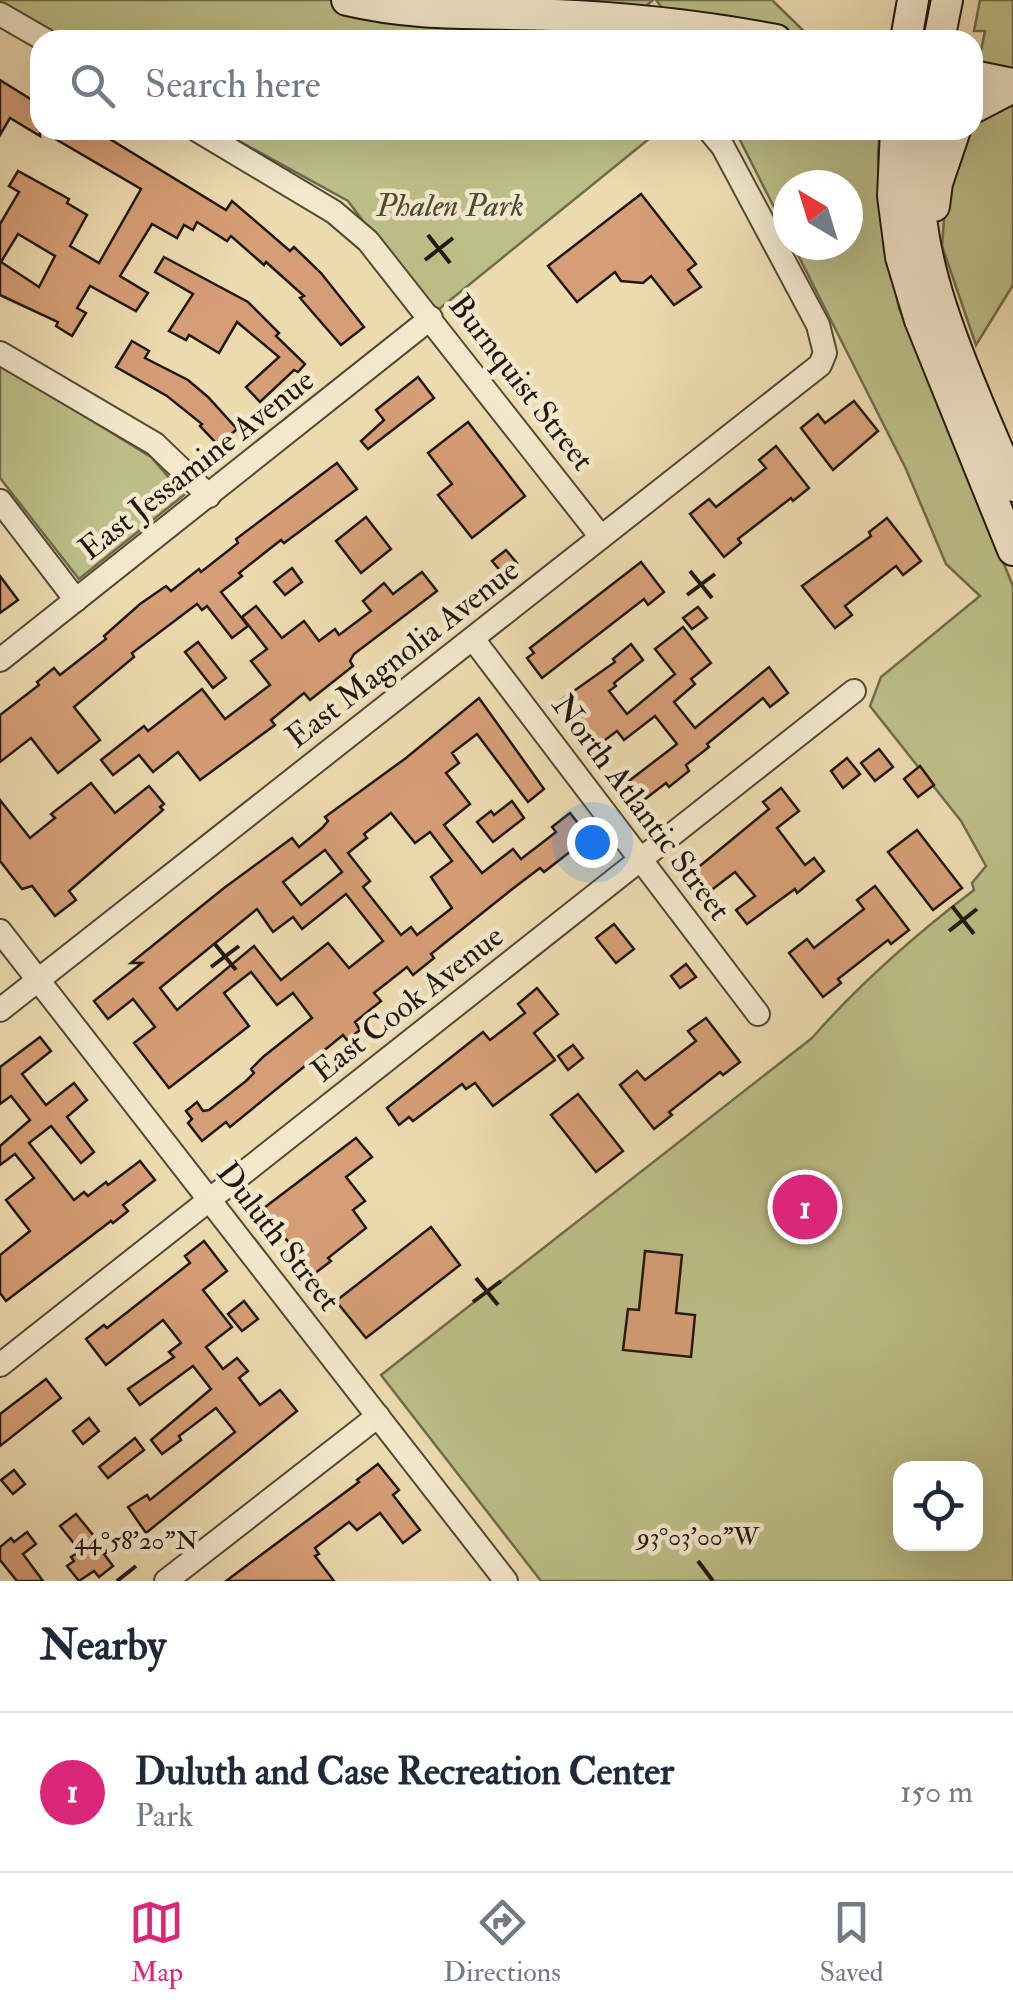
<!DOCTYPE html>
<html lang="en">
<head>
<meta charset="utf-8">
<style>
  body { margin:0; font-family:"IM FELL Double Pica",serif; background:#f6f6f7; color:#1f2937 }
  .controls { position:absolute; right:30px; bottom:30px; display:grid; overflow:hidden; border-radius:20px; box-shadow:0 10px 40px #0002 }
  .controls button { width:90px; height:90px; display:grid; place-items:center; padding:0; border:0; border-bottom:2px solid #e0e1e3; background:#fff; color:#1f2937; font:50px sans-serif }
  .compass { position:absolute; left:773px; top:170px; width:90px; height:90px; border-radius:50%; background:#fff; box-shadow:0 10px 40px #0002; rotate:322deg }
  .you { position:absolute; left:592px; top:842px; width:35px; height:35px; margin:-25px; border:8px solid #fff; border-radius:50%; background:#1a73e8; box-shadow:0 0 0 15px #1a73e833 }
  .badge { display:grid; place-items:center; width:65px; height:65px; border-radius:50%; background:#db2777; color:#fff; font-size:32px; font-weight:700 }
  .pin { position:absolute; translate:-50% -50%; border:5px solid #fff; box-shadow:0 2px 10px #0006 }
  .list { margin:0; padding:0; list-style:none }
  h2 { display:flex; justify-content:space-between; align-items:center; height:130px; margin:0; padding:0 40px; font-size:42px }
  h2 small { font-size:32px; font-weight:400; color:#747a83 }
  .list li { display:grid; grid-template-columns:65px 1fr auto; gap:30px; align-items:center; box-sizing:border-box; height:160px; padding:0 40px; border-top:2px solid #e0e1e3 }
  .list b { display:block; font-size:38px; white-space:nowrap }
  .list p { margin:0; font-size:32px; white-space:nowrap; color:#747a83 }
  .list em { font-size:32px; font-style:normal; color:#747a83 }
  .icon { flex:none; width:55px; height:55px; fill:none; stroke:currentColor; stroke-width:2; stroke-linecap:round; stroke-linejoin:round }
  .map { position:relative; flex:none; width:1013px; height:1581px; overflow:hidden }
  .search { position:absolute; background:#fff; box-shadow:0 10px 40px #0002; left:30px; right:30px; top:30px; height:110px; display:flex; align-items:center; gap:25px; box-sizing:border-box; padding:0 35px; border-radius:30px; color:#747a83; font-size:38px }
  .sheet { height:290px; background:#fff }
  nav { display:flex; justify-content:space-around; align-items:center; box-sizing:border-box; height:140px; border-top:2px solid #e0e1e3; background:#fff; font-size:28px; color:#747a83 }
  nav a { display:grid; justify-items:center; gap:5px }
  nav .on { color:#db2777 }
  .map>svg:first-child { display:block }
  .green { fill:#bdbf88; stroke:#6e6c4b; stroke-width:2.5; fill-rule:evenodd }
  .building { fill:#d69e76; stroke:#20180e; stroke-width:2.5; fill-rule:evenodd }
  .lines { fill:none; stroke-linecap:round; stroke-linejoin:round }
  .street-casing { stroke:#534936; stroke-width:26 }
  .secondary-casing { stroke:#20180e; stroke-width:34 }
  .street { stroke:#f3e8cc; stroke-width:22 }
  .secondary { stroke:#f3e8cc; stroke-width:30 }
  .ticks { fill:none; stroke:#20180e; stroke-width:4 }
  .labels { text-anchor:middle; stroke-width:9; stroke-linejoin:round; paint-order:stroke }
  .park-label { font-size:32px; font-style:italic; fill:#4f4a33; stroke:#f3e8cc }
  .street-label { font-size:32px; fill:#20180e; stroke:#f3e8cc }
  .ticks-label { font-size:25px; text-anchor:middle; fill:#20180e; stroke:#f3e8cc; stroke-width:9; stroke-linejoin:round; paint-order:stroke }
</style>
</head>
<body>
<div class="map">
<svg width="1013" height="1581" viewBox="0 0 1013 1581">
  <rect width="100%" height="100%" fill="#eddbb0"/>
  <filter id="stains"><feTurbulence type="fractalNoise" baseFrequency=".002" numOctaves="4"/><feColorMatrix values="0 0 0 0 .2 0 0 0 0 .09 0 0 0 0 .02 0 0 0 .5 -.17"/></filter>
  <radialGradient id="worn" r=".72"><stop offset=".6" stop-color="#630" stop-opacity="0"/><stop offset="1" stop-color="#630" stop-opacity=".3"/></radialGradient>
  <g class="green">
    <polygon points="0,0 653,0 607,40 57,40 0,8"/>
    <polygon points="656,0 772,0 813,40 688,40"/>
    <polygon points="980,0 1013,0 1013,285 976,345 942,246 945,207 965,130 973,130 973,90 985,31 974,31"/>
    <polygon points="219,130 660,130 433,314 348,201"/>
    <path d="M735,130h145l-2,23 2,63 19,92 114,278v995h-472l-160,-206 431,-337c49,-56 103,-103 162,-148l-2,-7 14,-17 -25,-45 -91,-115 11,-29 99,-81 -34,-32 -40,-95 -113,-224h55v-60h-60v50zM900,1468h76v76h-76z"/>
    <polygon points="0,364 151,457 184,495 79,579 0,478"/>
  </g>
  <g class="building">
    <polygon points="0,80 40,105 40,136 10,118 0,135"/>
    <path d="M40,130h55l131,80 6,-9 58,50 4,-4 27,26 43,54 -23,18 -41,-47 4,-2 -38,-34 -2,3 -33,-29 -4,5 -30,-19 -4,8 -9,-5 -7,13 -25,-14 -32,52 28,17 -12,18 -46,-25 -13,22 9,5 -14,23 -16,-10 2,-4 -58,-27v-71l19,-32 -10,-6 9,-15 51,28 -2,4 20,12 -17,31 29,17 42,-74zM18,234l37,22 -16,31 -38,-25z"/>
    <polygon points="641,194 696,264 688,270 701,287 674,305 651,276 643,283 621,281 615,272 577,302 548,266"/>
    <polygon points="164,257 248,302 279,333 276,336 305,364 298,372 294,370 260,402 246,387 279,357 237,322 219,353 189,335 186,340 169,331 193,294 155,272"/>
    <polygon points="132,341 149,351 145,358 188,380 208,397 237,429 219,446 200,426 202,424 167,396 116,367"/>
    <polygon points="418,377 434,398 368,449 361,441 384,420 376,410"/>
    <polygon points="854,401 878,431 833,470 801,428 818,414 825,423"/>
    <polygon points="468,422 525,496 472,538 438,495 452,484 428,453"/>
    <polygon points="776,446 809,488 793,501 791,498 738,539 741,543 724,557 690,514 709,499 716,507 766,468 759,460"/>
    <polygon points="337,463 357,489 284,543 281,540 239,573 242,576 221,592 248,626 232,638 207,606 202,610 197,604 132,653 134,657 74,707 100,740 58,773 31,738 0,762 0,715 39,685 37,682 54,668 60,675 106,639 104,636 140,604 166,586 171,591 199,569 201,572 238,543 236,539"/>
    <polygon points="366,517 391,549 361,573 336,541"/>
    <polygon points="887,518 921,561 903,575 896,566 845,606 852,615 835,628 802,586 871,536 869,532"/>
    <polygon points="506,550 517,563 503,574 492,561"/>
    <polygon points="641,562 664,592 648,605 644,599 542,678 527,658 534,653 530,648"/>
    <polygon points="292,568 302,582 285,595 274,582"/>
    <polygon points="422,572 437,591 354,654 350,661 353,666 310,700 304,693 271,720 275,725 200,780 178,752 153,772 139,755 113,775 101,760 144,726 148,731 202,689 225,719 270,685 251,661 267,649 242,617 256,606 282,638 304,621 319,641 335,629 339,635 371,611 363,601 384,583 393,594"/>
    <polygon points="0,576 18,600 0,613"/>
    <polygon points="698,607 707,618 692,629 683,618"/>
    <polygon points="683,627 711,663 691,679 695,684 674,702 695,728 769,667 788,693 770,707 763,698 707,744 709,747 686,765 689,771 669,787 666,783 640,803 625,784 677,744 655,716 624,740 617,731 597,746 561,700 615,662 613,659 631,644 643,660 614,683 616,686 609,691 627,714 675,674 655,649"/>
    <polygon points="198,642 226,678 213,688 185,652"/>
    <path d="M479,698l65,91 -16,13 -51,-68 -25,19 7,10 -13,10 24,31 -26,21 38,48 31,-24 8,10 35,-27 -4,-5 18,-14 19,24 -45,35 -4,-4 -29,22 -80,64 3,4 -21,17 -6,-8 -33,26 7,8 -26,21 5,8 -13,10 -4,-5 -113,92 -4,-5 -24,19 -14,-18 4,-4 -6,-8 11,-9 6,9 6,-1 37,-29 8,-8 -3,-4 12,-12 49,-39 -19,-25 -16,12 -26,-33 -27,21 25,33 -80,62 -35,-45 21,-16 -22,-28 -25,20 -14,-18 48,-38h-11l93,-75 68,-50 7,9 23,-19 6,-7 -3,-4 81,-59zM391,813l24,30 15,-11 22,29 -21,16 21,31 -35,27 -6,-8 -10,8 -38,-48 7,-6 -22,-28 19,-15 -3,-4zM325,850l17,22 -41,33 -18,-23zM346,894l37,47 -34,27 -21,-25 -47,37 -27,-34 -77,64 -17,-22 97,-79 16,23 20,-15 9,12z"/>
    <polygon points="879,749 893,767 875,781 861,763"/>
    <polygon points="847,758 860,774 843,788 831,771"/>
    <polygon points="920,766 934,785 918,797 904,779"/>
    <polygon points="91,783 115,813 149,786 164,804 160,807 163,810 69,891 76,900 55,916 32,886 22,889 0,861 0,800 30,838 55,818 51,814"/>
    <polygon points="781,788 799,811 777,828 805,865 814,858 824,871 797,893 795,889 747,924 736,910 755,896 735,872 705,895 689,875 769,809 763,802"/>
    <polygon points="512,801 524,818 493,842 477,822 491,811 494,815"/>
    <polygon points="917,830 962,888 933,910 888,852"/>
    <polygon points="875,886 909,930 891,944 888,940 838,979 841,983 823,997 789,953 807,939 814,948 864,909 857,900"/>
    <polygon points="614,924 634,949 616,963 596,938"/>
    <polygon points="686,964 696,977 680,988 671,976"/>
    <polygon points="537,988 558,1014 534,1033 555,1060 493,1106 475,1083 466,1089 462,1084 413,1121 409,1117 399,1125 387,1108 483,1032 490,1040 525,1013 518,1004"/>
    <polygon points="706,1018 740,1062 723,1075 720,1072 669,1112 672,1115 654,1129 620,1085 637,1071 645,1080 696,1041 688,1031"/>
    <polygon points="40,1037 51,1051 22,1074 46,1105 74,1083 87,1100 67,1117 94,1152 81,1163 51,1126 29,1143 74,1200 84,1192 88,1196 106,1182 108,1185 140,1161 155,1180 123,1205 128,1211 113,1223 111,1221 6,1301 0,1293 0,1255 30,1231 6,1200 34,1178 15,1154 0,1165 0,1146 30,1120 11,1096 0,1104 0,1067"/>
    <polygon points="573,1045 583,1058 568,1070 558,1056"/>
    <polygon points="578,1094 623,1151 596,1172 551,1115"/>
    <polygon points="356,1138 372,1157 346,1177 365,1201 353,1210 366,1228 328,1258 331,1261 314,1274 285,1238 279,1243 256,1214"/>
    <polygon points="431,1227 460,1265 366,1338 336,1301"/>
    <polygon points="204,1241 227,1271 203,1290 232,1327 206,1347 223,1369 237,1358 248,1371 239,1378 260,1405 280,1390 297,1411 146,1533 128,1507 147,1495 150,1500 235,1432 216,1408 179,1436 181,1440 162,1454 151,1440 211,1389 193,1366 140,1405 128,1389 174,1357 169,1352 181,1343 163,1320 106,1365 86,1339 104,1325 107,1328 190,1263 185,1256"/>
    <polygon points="645,1251 682,1255 676,1313 695,1315 691,1357 623,1350 628,1309 639,1310"/>
    <polygon points="244,1301 258,1319 242,1331 228,1314"/>
    <polygon points="46,1379 61,1398 0,1446 0,1414"/>
    <polygon points="89,1418 99,1431 83,1444 73,1431"/>
    <polygon points="135,1438 144,1450 108,1478 99,1467"/>
    <polygon points="378,1464 399,1490 393,1495 420,1530 403,1543 380,1513 357,1530 349,1522 315,1548 319,1554 315,1556 334,1581 226,1581 359,1482 357,1480"/>
    <polygon points="14,1470 25,1484 13,1494 1,1480"/>
    <polygon points="76,1514 107,1552 104,1554 113,1566 99,1577 94,1571 79,1581 67,1566 74,1561 71,1557 80,1551 60,1526"/>
    <polygon points="27,1532 36,1544 23,1554 43,1581 17,1581 0,1560 0,1547 11,1538 14,1542"/>
  </g>
  <g class="lines">
    <defs>
      <g id="street">
        <polyline points="0,14 45,40"/>
        <polyline points="197,130 334,212 368,241 601,537"/>
        <polyline points="0,353 155,444 209,496"/>
        <polyline points="0,501 76,600"/>
        <polyline points="473,639 758,1014"/>
        <polyline points="0,660 431,318"/>
        <polyline points="0,931 506,1581"/>
        <polyline points="0,1010 820,365 825,353 818,325 723,147 709,130"/>
        <polyline points="0,1365 854,691"/>
        <polyline points="166,1581 378,1416"/>
      </g>
      <g id="secondary">
        <path d="M347,0c72,17 134,12 207,15 75,3 148,11 222,25"/>
        <polyline points="906,40 913,0"/>
        <polyline points="939,40 947,0"/>
        <polyline points="973,76 1013,84"/>
        <polyline points="973,108 1013,87"/>
        <polyline points="896,130 893,196 901,257 920,320 1013,550"/>
        <path d="M926,130c-2,15 -5,31 -6,46 -7,94 57,223 93,310"/>
        <polyline points="934,206 937,183 955,130"/>
      </g>
    </defs>
    <use href="#street" class="street-casing"/>
    <use href="#secondary" class="secondary-casing"/>
    <use href="#street" class="street"/>
    <use href="#secondary" class="secondary"/>
  </g>
  <path class="ticks" d="M428,235l22,28M425,260l28,-22M690,571l22,27M687,595l28,-21M952,906l22,28M949,931l28,-22M214,943l22,27M211,967l28,-21M476,1278l22,27M473,1302l28,-21M698,1561l15,20M117,1581l19,-15"/>
  <g class="labels">
    <g class="park-label">
      <text x="450" y="216">Phalen Park</text>
    </g>
    <g class="street-label">
      <text transform="translate(522 382) rotate(52)" y="11">Burnquist Street</text>
      <text transform="translate(196 464) rotate(-38)" y="11">East Jessamine Avenue</text>
      <text transform="translate(402 653) rotate(-38)" y="11">East Magnolia Avenue</text>
      <text transform="translate(642 807) rotate(53)" y="11">North Atlantic Street</text>
      <text transform="translate(407 1003) rotate(-38)" y="11">East Cook Avenue</text>
      <text transform="translate(279 1236) rotate(52)" y="11">Duluth Street</text>
    </g>
  </g>
  <g class="ticks-label">
    <text x="698" y="1545">93°03'00"W</text>
    <text x="136" y="1549">44°58'20"N</text>
  </g>
  <rect width="100%" height="100%" filter="url(#stains)"/>
  <rect width="100%" height="100%" fill="url(#worn)"/>
</svg>
<div class="controls">
<button><svg class="icon" aria-label="locate" viewBox="0 0 24 24"><circle cx="12" cy="12" r="6"/><path d="M12 2v4M12 18v4M2 12h4M18 12h4"/></svg></button>
</div>
<svg class="compass" viewBox="-18 -18 36 36"><path d="M0-13l5 13h-10z" fill="#e53935"/><path d="M0 13l5-13h-10z" fill="#747a83"/></svg>
<div class="you"></div>
<div class="pin badge" style="left:805px;top:1207px">1</div>
<div class="search"><svg class="icon" aria-label="search" viewBox="0 0 24 24"><circle cx="10" cy="10" r="6"/><path d="M15 15l6 6"/></svg>Search here</div>
</div>
<section class="sheet">
<h2>Nearby<small></small></h2>
<ul class="list">
<li><span class="badge">1</span><div><b>Duluth and Case Recreation Center</b><p>Park</p></div><em>150 m</em></li>
</ul>
</section>
<nav>
<a class="on"><svg class="icon" aria-label="map" viewBox="0 0 24 24"><path d="M3 6l6-2 6 2 6-2v14l-6 2-6-2-6 2zM9 4v14M15 6v14"/></svg>Map</a>
<a><svg class="icon" aria-label="directions" viewBox="0 0 24 24"><path d="M12 3l9 9-9 9-9-9zM9 14v-3h6M13 9l2 2-2 2"/></svg>Directions</a>
<a><svg class="icon" aria-label="saved" viewBox="0 0 24 24"><path d="M7 4h10v16l-5-4-5 4z"/></svg>Saved</a>
</nav>
</body>
</html>
